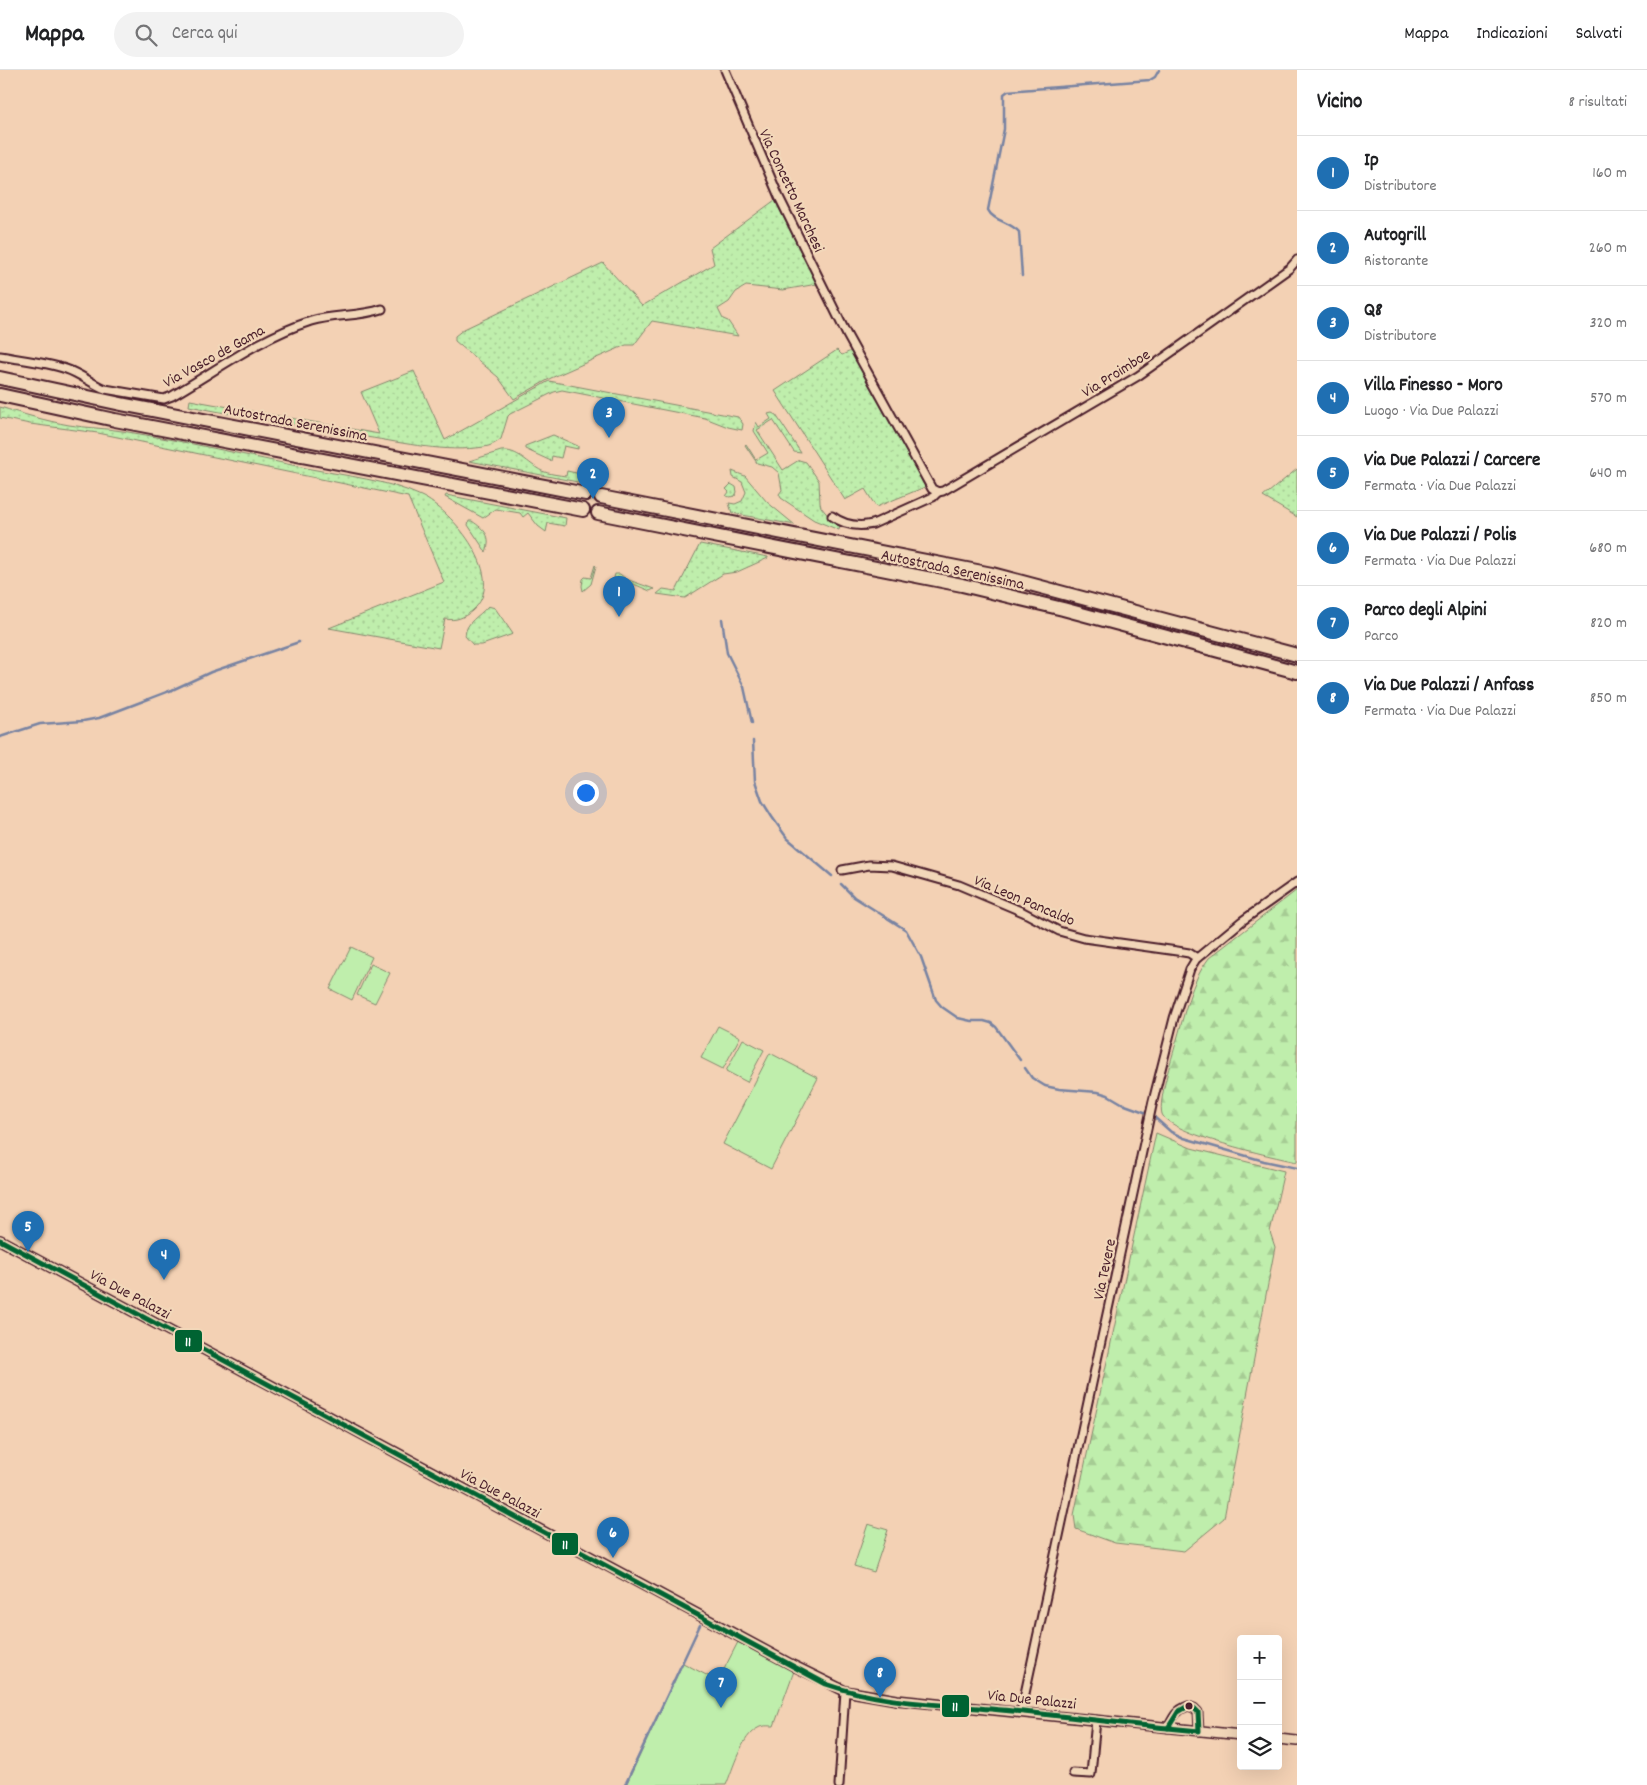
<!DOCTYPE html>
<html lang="it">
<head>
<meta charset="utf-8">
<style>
  body { margin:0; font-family:Dekko,sans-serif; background:#f2f2f2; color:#202124 }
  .controls { position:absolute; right:15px; bottom:15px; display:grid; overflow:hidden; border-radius:5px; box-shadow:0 5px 20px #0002 }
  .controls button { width:45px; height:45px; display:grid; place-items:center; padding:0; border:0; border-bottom:1px solid #e0e0e0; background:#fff; color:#202124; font:25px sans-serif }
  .you { position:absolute; left:585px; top:722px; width:18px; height:18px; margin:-12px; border:4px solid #fff; border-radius:50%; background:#1a73e8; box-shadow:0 0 0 8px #1a73e833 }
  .badge { display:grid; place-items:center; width:32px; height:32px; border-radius:50%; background:#1f6fb2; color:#fff; font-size:16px; font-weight:700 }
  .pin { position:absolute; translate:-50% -41px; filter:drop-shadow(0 1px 2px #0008) }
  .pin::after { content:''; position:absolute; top:26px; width:18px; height:15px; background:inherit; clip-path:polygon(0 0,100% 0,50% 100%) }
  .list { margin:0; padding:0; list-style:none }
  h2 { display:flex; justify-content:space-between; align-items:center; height:65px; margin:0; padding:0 20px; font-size:21px }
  h2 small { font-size:16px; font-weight:400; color:#757577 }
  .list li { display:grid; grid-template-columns:32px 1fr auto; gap:15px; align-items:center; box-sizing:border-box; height:75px; padding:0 20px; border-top:1px solid #e0e0e0 }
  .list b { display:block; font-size:19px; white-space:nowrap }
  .list p { margin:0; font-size:16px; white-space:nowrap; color:#757577 }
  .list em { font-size:16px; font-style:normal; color:#757577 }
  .icon { flex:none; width:28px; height:28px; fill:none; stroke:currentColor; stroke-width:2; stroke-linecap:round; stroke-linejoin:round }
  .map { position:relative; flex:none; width:1297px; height:1715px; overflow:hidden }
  header { display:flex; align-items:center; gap:30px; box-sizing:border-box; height:70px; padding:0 25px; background:#fff; border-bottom:1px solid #e0e0e0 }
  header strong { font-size:24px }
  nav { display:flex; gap:28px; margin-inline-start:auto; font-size:18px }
  .search { width:350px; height:45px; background:#f2f2f2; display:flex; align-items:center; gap:12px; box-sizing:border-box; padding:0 18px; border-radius:28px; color:#757577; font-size:19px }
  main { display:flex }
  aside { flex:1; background:#fff }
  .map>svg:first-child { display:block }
  .grass { fill:url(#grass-dots); stroke:#84866c }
  .forest { fill:url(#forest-firs); stroke:#84866c }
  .park { fill:#bfeeac; stroke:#84866c }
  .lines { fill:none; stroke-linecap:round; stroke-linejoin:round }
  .stream { stroke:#7883a2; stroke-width:2.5 }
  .minor-casing { stroke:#4a1f2b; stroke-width:11 }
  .tertiary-casing { stroke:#4a1f2b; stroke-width:12 }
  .motorway-casing { stroke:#4a1f2b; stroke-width:16 }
  .minor { stroke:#f2d7b9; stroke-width:7 }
  .tertiary { stroke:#f2d7b9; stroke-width:9 }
  .motorway { stroke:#f2d7b9; stroke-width:12 }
  .bus-1-casing { stroke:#f2d7b9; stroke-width:9 }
  .bus-1 { stroke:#006332; stroke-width:5 }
  .bus-dot { fill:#4a1f2b; stroke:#f2d7b9; stroke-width:2 }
  .labels { text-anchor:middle; stroke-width:4.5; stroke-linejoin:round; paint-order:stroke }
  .street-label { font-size:16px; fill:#4a1f2b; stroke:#f2d7b9 }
  .line-badge { stroke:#f2d7b9; stroke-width:2 }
  .badge-label { font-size:14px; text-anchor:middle; font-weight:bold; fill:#fff }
</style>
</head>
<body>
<header>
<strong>Mappa</strong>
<div class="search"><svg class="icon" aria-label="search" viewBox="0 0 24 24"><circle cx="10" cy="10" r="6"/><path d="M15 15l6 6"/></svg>Cerca qui</div>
<nav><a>Mappa</a><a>Indicazioni</a><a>Salvati</a></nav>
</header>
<main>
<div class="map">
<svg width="1297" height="1715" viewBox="0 0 1297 1715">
  <defs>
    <pattern id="grass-dots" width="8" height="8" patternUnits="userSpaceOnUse" patternTransform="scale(1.25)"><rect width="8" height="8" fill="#bfeeac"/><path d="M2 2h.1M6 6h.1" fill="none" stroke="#a6cc94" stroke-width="1.8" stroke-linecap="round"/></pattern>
    <pattern id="forest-firs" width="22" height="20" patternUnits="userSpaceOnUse" patternTransform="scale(1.25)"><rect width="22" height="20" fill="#bfeeac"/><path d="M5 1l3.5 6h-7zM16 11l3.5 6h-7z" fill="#a6cc94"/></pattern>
  </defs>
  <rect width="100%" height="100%" fill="#f3d1b4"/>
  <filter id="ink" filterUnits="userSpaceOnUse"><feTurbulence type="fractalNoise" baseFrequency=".02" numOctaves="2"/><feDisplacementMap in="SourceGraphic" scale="10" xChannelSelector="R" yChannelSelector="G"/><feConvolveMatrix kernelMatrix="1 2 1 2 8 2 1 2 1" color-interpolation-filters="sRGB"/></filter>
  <g filter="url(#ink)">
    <g class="grass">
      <polygon points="775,130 817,214 783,220 746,216 736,222 729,232 718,239 723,249 728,251 738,266 652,251 634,275 626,275 551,308 514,329 498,307 455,271 455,266 464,259 603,193 642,236 714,194 710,178"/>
      <polygon points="837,280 842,285 851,281 874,320 925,417 876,437 865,419 845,430 775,321"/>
      <path d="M414,301l31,69 104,-59 189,36 5,7 -1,6 -14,-3 -23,-9 -143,-28 -8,2 -44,22 -2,2 -7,23c-5,4 -10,7 -17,8 -39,6 -79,-4 -118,-10 -59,-10 -118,-19 -177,-31l1,-6 189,34 -18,-42z"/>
      <path d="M0,337c23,7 46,14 69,18 18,3 36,3 53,6 63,10 126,25 189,38 36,7 76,11 110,27 31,14 89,83 51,115 -9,7 -16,10 -27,8l-6,29 -110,-20 115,-46 -36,-85 -310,-64 -68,-9 -30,-6z"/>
      <polygon points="772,343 776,345 801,383 794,382 773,350 757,360 783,400 799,390 806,392 819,411 820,433 821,437 834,453 840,456 839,460 814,450 781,428 779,424 782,420 779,403 772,397 757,393 745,375 746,374 756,390 768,383 754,361 756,352 759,357 771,349 768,344"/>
      <polygon points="553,365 578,376 578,379 564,376 561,388 552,386 551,391 525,379 525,376"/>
      <path d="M501,381c17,-2 27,13 41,20 7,3 17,4 24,5l1,-5 23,5 -2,8 -119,-23z"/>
      <polygon points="1297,399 1297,447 1263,427"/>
      <polygon points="732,401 745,406 767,432 795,455 732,443 729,433 735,434 742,431 746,422 742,412 733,407"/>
      <polygon points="731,414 736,417 737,422 735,426 730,427 726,426 729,422 726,419"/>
      <polygon points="446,425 566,448 565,456 548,453 546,462 538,456 528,443 523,447 520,443 496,439 483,448 445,427"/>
      <path d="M469,451h3c13,9 20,15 14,31l-18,-27z"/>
      <polygon points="700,474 768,487 768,488 737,502 723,504 685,528 657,524 663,519 676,521"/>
      <polygon points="595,495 596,496 591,514 583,521 582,516 583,509 585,507 591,508"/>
      <polygon points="615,504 620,504 626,509 654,519 650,521 636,515 616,510 614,508"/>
      <path d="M488,536l7,2 18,26 -31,11h-9l-8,-9c1,-15 14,-19 23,-30z"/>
    </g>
    <g class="forest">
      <path d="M1297,820v272c-23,-5 -128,-28 -135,-48 -4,-14 10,-56 14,-71 8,-28 15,-62 33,-85z"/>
      <polygon points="1156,1063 1191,1078 1284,1101 1270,1162 1275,1177 1224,1448 1184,1481 1115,1473 1076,1459 1074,1445"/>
    </g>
    <g class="park">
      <polygon points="351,877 372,887 352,930 330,919"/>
      <polygon points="371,894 390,903 375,933 357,925"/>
      <polygon points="718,956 740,967 723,999 701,988"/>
      <polygon points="743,969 764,980 747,1012 726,1001"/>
      <polygon points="770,983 818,1008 771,1099 723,1074"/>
      <polygon points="868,1454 888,1460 874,1502 854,1496"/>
      <path d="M738,1572l56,29 -20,55c-6,0 -11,-1 -16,2 -16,7 -25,41 -32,57h-100l57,-122 35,18z"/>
    </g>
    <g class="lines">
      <g class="stream">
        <path d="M1022,206l-3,-44c-8,-10 -26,-11 -31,-22l16,-81v-35l4,-3 142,-11 5,-3 4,-7"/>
        <polyline points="722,549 727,583 744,617 752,653"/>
        <polyline points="0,667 40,654 83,651 99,648 172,620 211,602 299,572"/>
        <polyline points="753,671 755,711 762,731 772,747 787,768 832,806"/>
        <polyline points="841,814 854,827 906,860 921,887 936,930 942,937 958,948 971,951 984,951 991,953 996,957 1020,990"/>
        <polyline points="1025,998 1032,1008 1045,1016 1059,1019 1098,1022 1108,1025 1125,1035 1147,1043"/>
        <polyline points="1153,1046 1171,1062 1184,1068 1264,1091 1297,1098"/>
        <polyline points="625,1715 700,1555"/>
      </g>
      <defs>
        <g id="minor">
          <polyline points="725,0 779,127 847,265 932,419 938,422 943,421 1138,306 1290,198 1297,190"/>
          <path d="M0,286c22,4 45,6 66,13 15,5 26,15 39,20l59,10 8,-3c45,-26 89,-59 139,-75 23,-7 48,-4 71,-12"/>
          <path d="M832,446c12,9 27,11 41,8l60,-27 5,-5"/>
          <polyline points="842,800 869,795 892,796 959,815 1023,842 1059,861 1084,868 1177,881 1189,883 1197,888"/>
          <polyline points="1021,1642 1153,1031 1174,948 1190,899 1196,889 1242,851 1297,812"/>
          <path d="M1168,1658c5,-10 8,-18 20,-22l6,2 4,4 1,19"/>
          <polyline points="1073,1703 1091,1704 1096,1650"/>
          <polyline points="839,1715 845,1621"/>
        </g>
        <g id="tertiary">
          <polyline points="0,1170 794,1596 845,1621 897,1630 1241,1665"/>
          <polyline points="1278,1669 1297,1671"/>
        </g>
        <g id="motorway">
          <polyline points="0,308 121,334 586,424"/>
          <polyline points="0,325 115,350 583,440"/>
          <polyline points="601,427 992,504 1297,585"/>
          <polyline points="598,443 962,515 1063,539 1297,602"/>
        </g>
      </defs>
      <use href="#minor" class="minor-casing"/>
      <use href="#tertiary" class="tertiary-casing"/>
      <use href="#motorway" class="motorway-casing"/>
      <use href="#minor" class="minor"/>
      <use href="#tertiary" class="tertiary"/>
      <use href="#motorway" class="motorway"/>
      <defs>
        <g id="bus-1">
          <path d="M0,1170l826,444c54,19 108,20 165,25 59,5 118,13 177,19"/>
          <polygon points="1188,1636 1194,1638 1198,1642 1199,1661 1168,1658 1178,1642"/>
        </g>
      </defs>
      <use href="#bus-1" class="bus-1-casing"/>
      <use href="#bus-1" class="bus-1"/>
    </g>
  </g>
  <circle class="bus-dot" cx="1189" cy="1636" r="4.5"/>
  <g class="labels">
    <g class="street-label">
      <text transform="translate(793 120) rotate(65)" y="6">Via Concetto Marchesi</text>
      <text transform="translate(213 285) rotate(-29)" y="6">Via Vasco de Gama</text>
      <text transform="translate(1115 302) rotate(-32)" y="6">Via Proimboe</text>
      <text transform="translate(296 351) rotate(11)" y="6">Autostrada Serenissima</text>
      <text transform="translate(953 498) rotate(12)" y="6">Autostrada Serenissima</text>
      <text transform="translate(1025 829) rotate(23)" y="6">Via Leon Pancaldo</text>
      <text transform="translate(1103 1199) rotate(-78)" y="6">Via Tevere</text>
      <text transform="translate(131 1223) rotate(28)" y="6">Via Due Palazzi</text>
      <text transform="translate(501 1422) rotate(28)" y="6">Via Due Palazzi</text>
      <text transform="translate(1032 1628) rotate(6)" y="6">Via Due Palazzi</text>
    </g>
  </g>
  <g class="line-badge">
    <rect x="174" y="1259" width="29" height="24" rx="5" fill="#006332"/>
    <rect x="551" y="1462" width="28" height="24" rx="5" fill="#006332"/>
    <rect x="941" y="1624" width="29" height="24" rx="5" fill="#006332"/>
  </g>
  <g class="badge-label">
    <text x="188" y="1276">11</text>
    <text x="565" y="1479">11</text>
    <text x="955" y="1641">11</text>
  </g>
</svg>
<div class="controls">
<button>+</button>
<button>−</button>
<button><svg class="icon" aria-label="layers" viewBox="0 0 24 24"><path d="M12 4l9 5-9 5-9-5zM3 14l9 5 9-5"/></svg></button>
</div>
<div class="you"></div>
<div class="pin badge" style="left:619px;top:547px">1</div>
<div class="pin badge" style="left:593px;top:429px">2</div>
<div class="pin badge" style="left:609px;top:368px">3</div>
<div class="pin badge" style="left:164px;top:1210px">4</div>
<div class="pin badge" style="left:28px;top:1182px">5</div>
<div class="pin badge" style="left:613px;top:1488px">6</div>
<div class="pin badge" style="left:721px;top:1638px">7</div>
<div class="pin badge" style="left:880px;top:1628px">8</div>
</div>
<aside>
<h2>Vicino<small>8 risultati</small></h2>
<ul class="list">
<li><span class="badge">1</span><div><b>Ip</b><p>Distributore</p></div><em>160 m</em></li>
<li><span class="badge">2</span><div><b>Autogrill</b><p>Ristorante</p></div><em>260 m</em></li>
<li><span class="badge">3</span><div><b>Q8</b><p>Distributore</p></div><em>320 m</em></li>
<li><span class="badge">4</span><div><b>Villa Finesso - Moro</b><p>Luogo · Via Due Palazzi</p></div><em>570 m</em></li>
<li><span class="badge">5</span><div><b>Via Due Palazzi / Carcere</b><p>Fermata · Via Due Palazzi</p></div><em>640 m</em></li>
<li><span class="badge">6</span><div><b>Via Due Palazzi / Polis</b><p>Fermata · Via Due Palazzi</p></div><em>680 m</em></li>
<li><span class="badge">7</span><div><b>Parco degli Alpini</b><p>Parco</p></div><em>820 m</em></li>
<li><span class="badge">8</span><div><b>Via Due Palazzi / Anfass</b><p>Fermata · Via Due Palazzi</p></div><em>850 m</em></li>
</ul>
</aside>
</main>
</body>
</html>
